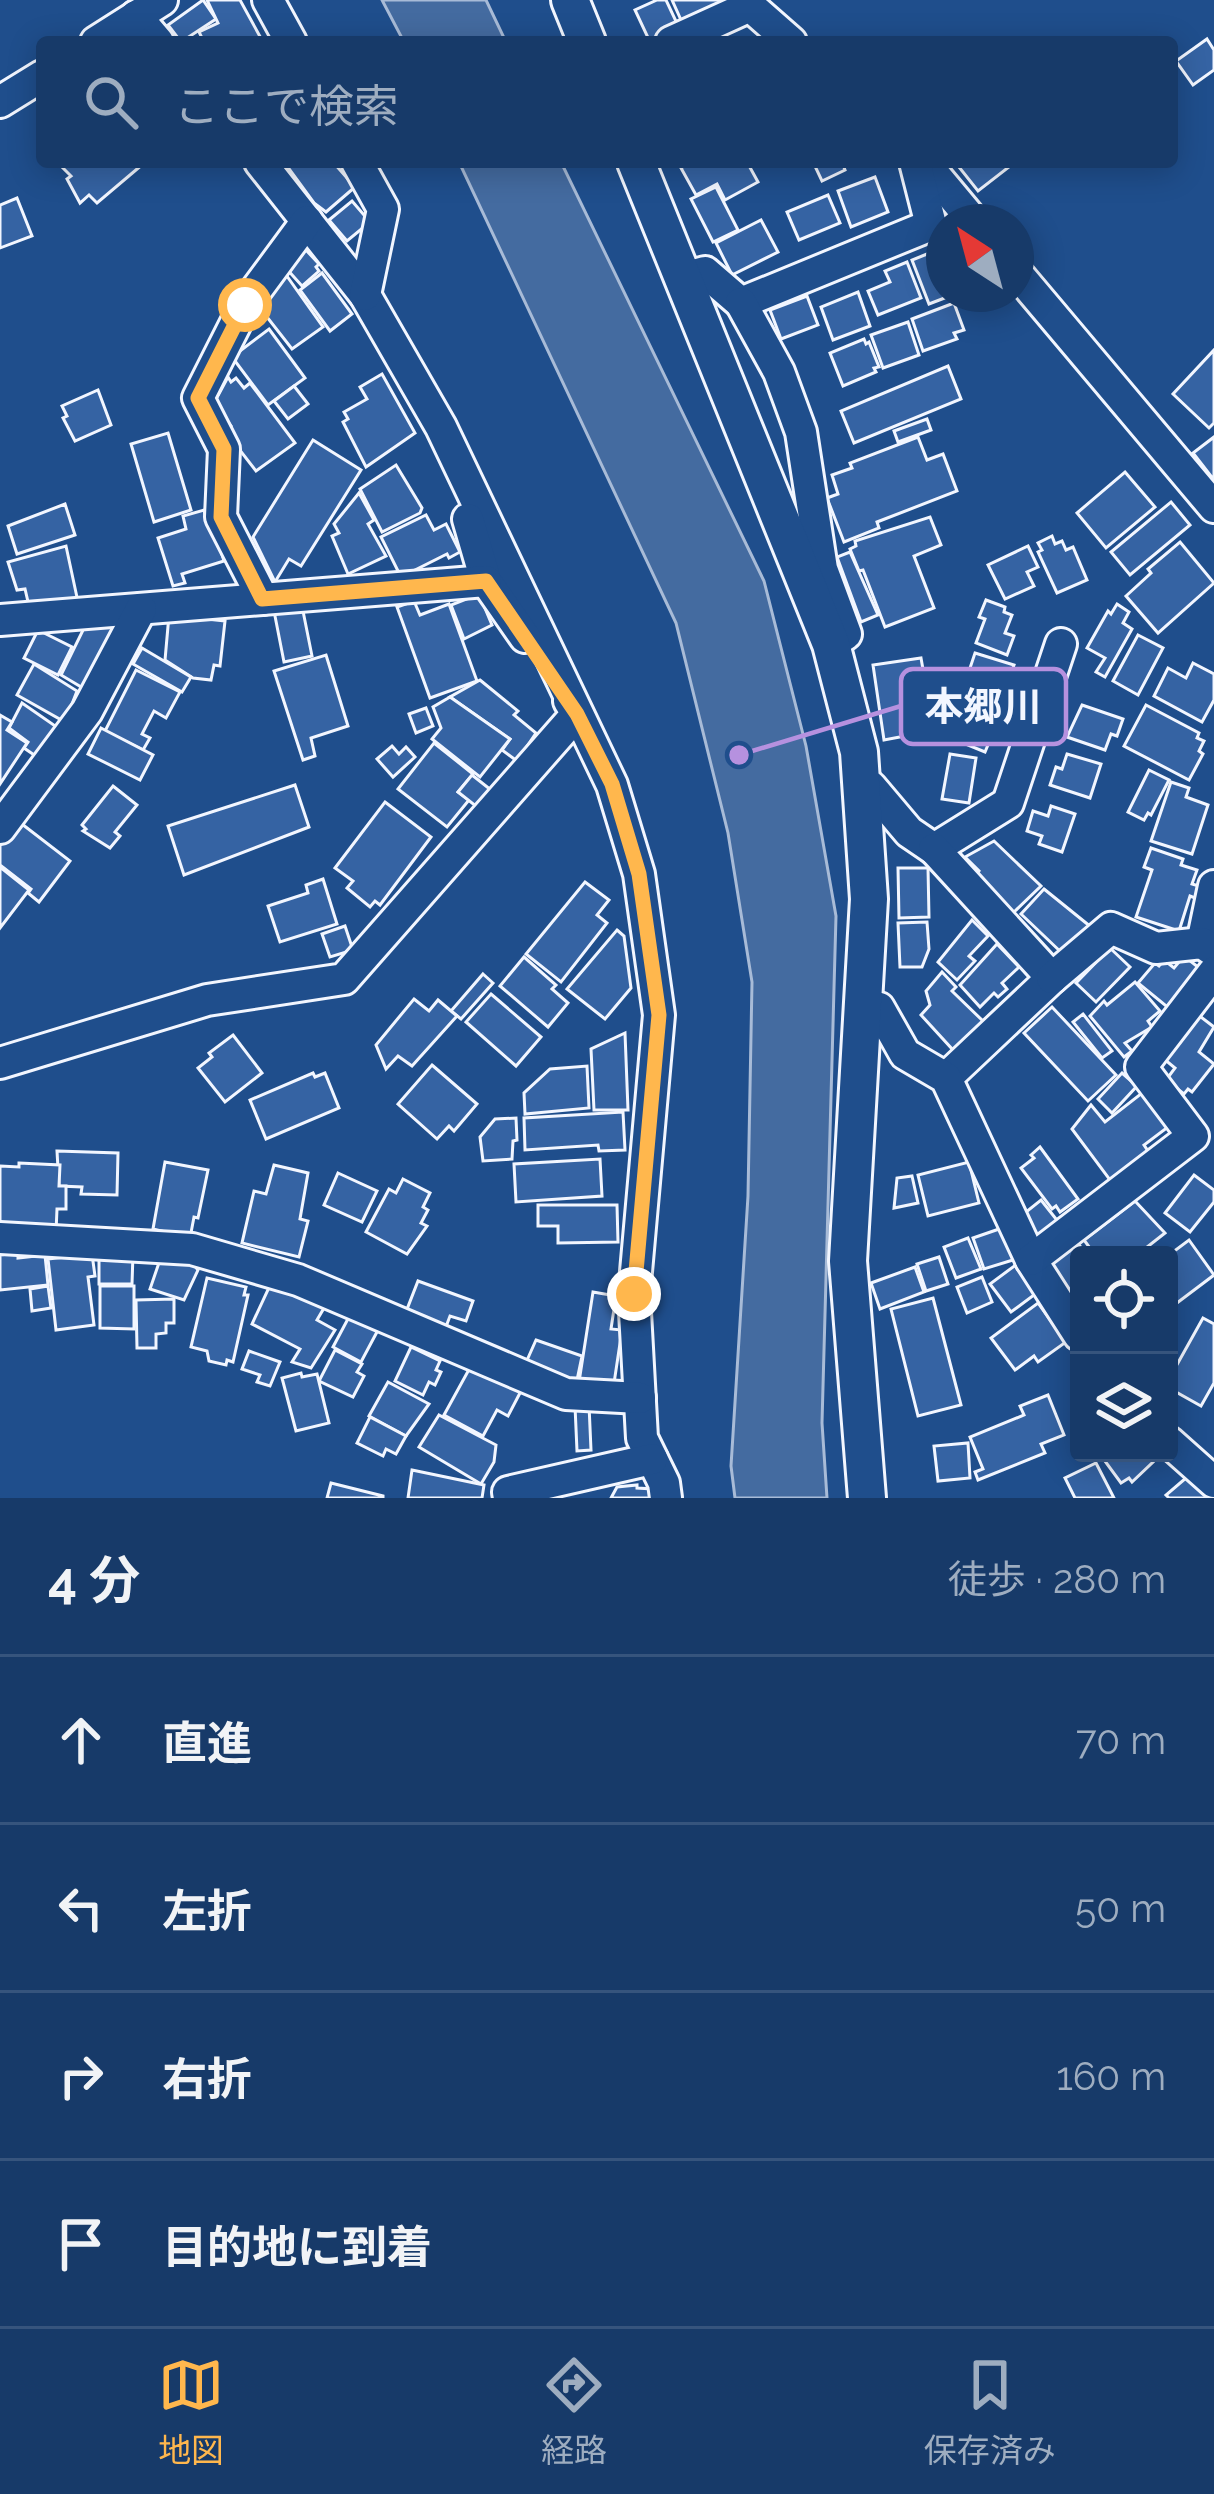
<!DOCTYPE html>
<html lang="ja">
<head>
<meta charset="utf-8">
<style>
  body { margin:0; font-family:Raleway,"Noto Sans JP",sans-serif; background:#20416f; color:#f1f3f6 }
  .controls { position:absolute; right:36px; bottom:36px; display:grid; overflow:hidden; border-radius:12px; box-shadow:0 6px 30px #0003 }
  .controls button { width:108px; height:108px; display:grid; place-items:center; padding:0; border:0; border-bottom:3px solid #36547d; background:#173a69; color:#f1f3f6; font:60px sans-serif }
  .compass { position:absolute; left:926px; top:204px; width:108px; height:108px; border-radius:50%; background:#173a69; box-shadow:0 6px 30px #0003; rotate:324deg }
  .stop { position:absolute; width:36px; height:36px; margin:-27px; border:9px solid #ffb74d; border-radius:50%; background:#fff }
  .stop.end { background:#ffb74d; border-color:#fff; box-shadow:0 3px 12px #0008 }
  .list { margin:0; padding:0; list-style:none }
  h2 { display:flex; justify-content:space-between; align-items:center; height:156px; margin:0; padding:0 48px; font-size:51px }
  h2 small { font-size:39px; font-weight:400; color:#9eadc0 }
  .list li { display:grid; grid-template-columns:78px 1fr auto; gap:36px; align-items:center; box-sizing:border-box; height:168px; padding:0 48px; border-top:3px solid #36547d }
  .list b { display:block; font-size:45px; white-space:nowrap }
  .list em { font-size:39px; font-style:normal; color:#9eadc0 }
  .icon { flex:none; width:66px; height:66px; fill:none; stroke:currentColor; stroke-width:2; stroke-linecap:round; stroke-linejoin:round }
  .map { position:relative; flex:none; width:1214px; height:1498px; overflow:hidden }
  .search { position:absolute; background:#173a69; box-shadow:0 6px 30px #0003; left:36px; right:36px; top:36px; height:132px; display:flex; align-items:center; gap:30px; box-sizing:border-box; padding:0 42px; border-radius:12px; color:#9eadc0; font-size:45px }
  .sheet { height:828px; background:#173a69 }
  nav { display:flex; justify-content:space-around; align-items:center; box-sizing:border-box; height:168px; border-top:3px solid #36547d; background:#173a69; font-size:33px; color:#9eadc0 }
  nav a { display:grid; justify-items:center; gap:6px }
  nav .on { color:#ffb74d }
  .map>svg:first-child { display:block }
  .water { fill:#446ba0; stroke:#a8bbd7; stroke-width:3 }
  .building { fill:#3563a3; stroke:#f2f6ff; stroke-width:3 }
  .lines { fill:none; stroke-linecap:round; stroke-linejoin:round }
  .minor-casing { stroke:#f2f6ff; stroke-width:36 }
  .tertiary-casing { stroke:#f2f6ff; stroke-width:42 }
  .minor { stroke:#1f4e8c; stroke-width:30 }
  .tertiary { stroke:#1f4e8c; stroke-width:36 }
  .route { stroke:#ffb74d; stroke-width:15 }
  .leader { fill:none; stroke:#b691df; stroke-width:4.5 }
  .callout-dot { fill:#b691df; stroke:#1f4e8c; stroke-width:4.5 }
  .callout { fill:#1f4e8c; stroke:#b691df; stroke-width:4.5 }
  .callout-label { font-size:39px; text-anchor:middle; font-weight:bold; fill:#f2f6ff }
</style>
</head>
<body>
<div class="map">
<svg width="1214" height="1498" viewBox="0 0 1214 1498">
  <rect width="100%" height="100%" fill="#1f4e8c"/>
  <g class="water">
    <polygon points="382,0 486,0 506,42 404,42"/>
    <polygon points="459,162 561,162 764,581 806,746 836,916 822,1423 827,1498 735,1498 731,1466 748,1196 752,982 728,833 676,623"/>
  </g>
  <g class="building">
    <polygon points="203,0 216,19 181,42 168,25"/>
    <polygon points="207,0 240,0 263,42 204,42 199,32 218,23"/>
    <polygon points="657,0 666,0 682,34 664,42 650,42 635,10"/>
    <polygon points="672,0 722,0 724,4 686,31"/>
    <polygon points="1207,39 1214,50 1214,70 1193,85 1176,61"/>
    <polygon points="67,162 142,162 143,164 97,203 89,195 80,203 67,179 71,176 62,167"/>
    <polygon points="284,162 333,162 355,187 326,212 314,203"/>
    <polygon points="691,162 747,162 758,182 725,200 717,184 696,195 681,168"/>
    <polygon points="813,162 842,162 845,170 822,181"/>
    <polygon points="955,162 1014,162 1014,163 978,191"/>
    <polygon points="875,177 888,212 851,227 838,191"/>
    <polygon points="716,187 738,230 713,242 691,199"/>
    <polygon points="828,195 840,223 799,240 787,212"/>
    <polygon points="17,198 32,236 0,248 0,205"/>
    <polygon points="352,201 370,222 347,241 329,220"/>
    <polygon points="761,220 778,252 732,275 716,243"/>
    <polygon points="305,249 319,264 316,267 319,271 302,286 285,267"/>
    <polygon points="927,254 930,261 944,255 944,294 955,294 929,304 912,260"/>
    <polygon points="907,262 921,298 878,315 868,291 890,282 885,271"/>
    <polygon points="284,272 323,327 292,349 256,303"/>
    <polygon points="322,273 352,314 330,331 300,290"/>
    <polygon points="858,292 870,326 833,340 821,307"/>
    <polygon points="807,296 818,325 781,339 770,310"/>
    <polygon points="954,303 964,330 954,333 957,339 923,351 912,319"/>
    <polygon points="908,322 919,355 883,368 871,335"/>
    <polygon points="269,329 305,378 268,405 232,357"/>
    <polygon points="864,339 866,344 869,342 879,367 874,368 876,372 843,386 830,353"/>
    <polygon points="1214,350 1214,423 1209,428 1173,394"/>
    <polygon points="948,366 961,399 854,443 841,411"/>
    <polygon points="382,374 415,433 366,467 343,422 348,419 344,412 367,399 360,387"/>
    <polygon points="228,377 231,382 236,378 244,388 250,383 295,443 256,471 225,431 231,426 214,403"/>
    <polygon points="294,386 308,404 288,419 274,401"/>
    <polygon points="98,390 111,425 75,441 63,418 67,416 62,406"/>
    <polygon points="927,419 931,430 898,442 894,431"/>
    <polygon points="168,433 191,510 154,522 131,444"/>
    <polygon points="918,437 927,460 943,454 957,491 877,522 879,528 844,542 827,498 838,494 832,475 852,468 850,463"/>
    <polygon points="1214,437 1214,480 1193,453"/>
    <polygon points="313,440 361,470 301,566 289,559 275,582 253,537"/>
    <polygon points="396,465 422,508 420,513 382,532 360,489"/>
    <polygon points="1125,472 1155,507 1106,548 1077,513"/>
    <polygon points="359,493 374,520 368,524 386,556 348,574 332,536 339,533 334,524"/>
    <polygon points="1171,502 1190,525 1130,575 1111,552"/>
    <polygon points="65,504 75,535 17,554 8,526"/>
    <polygon points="204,510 207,522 212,521 224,561 182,574 185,583 173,586 158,538 186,529 183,516"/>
    <polygon points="426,515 434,530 446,524 460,552 449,558 447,554 401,577 381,537"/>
    <polygon points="930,517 941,545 914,556 934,608 885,627 863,570 859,571 850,549 856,546 855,541"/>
    <polygon points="1052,536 1055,544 1062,541 1066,550 1073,547 1087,580 1057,593 1038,552 1042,550 1038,543"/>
    <polygon points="1180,542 1214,583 1158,633 1126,596 1151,573 1148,569"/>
    <polygon points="66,546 78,602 54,607 52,600 29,606 25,589 17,590 8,562"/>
    <polygon points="1028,546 1038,567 1027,572 1034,586 1005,599 988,565"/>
    <polygon points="850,552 878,615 861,622 837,557"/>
    <polygon points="479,594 492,625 464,639 451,605"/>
    <polygon points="986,600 1005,607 1004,612 1012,615 1005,633 1014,636 1007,655 976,643 985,619 979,617"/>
    <polygon points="414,601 420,615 449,604 477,681 430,698 397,607"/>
    <polygon points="1117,604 1129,612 1123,623 1132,629 1105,677 1096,672 1105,658 1087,648 1108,611 1111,614"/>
    <polygon points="302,606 312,656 284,662 274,611"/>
    <polygon points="169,615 225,621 220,666 214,665 211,680 193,678 165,660"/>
    <polygon points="105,620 120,634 93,694 61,675 86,624"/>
    <polygon points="38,630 72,647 58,675 24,658"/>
    <polygon points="1138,635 1163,648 1138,695 1113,681"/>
    <polygon points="142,648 191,677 182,692 133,664"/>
    <polygon points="975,653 1014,665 1003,696 963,689"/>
    <polygon points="326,655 348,726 311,738 315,756 303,760 274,671"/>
    <polygon points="921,658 924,675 931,673 942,729 884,740 873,665"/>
    <polygon points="1193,663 1214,674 1214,700 1202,722 1154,696 1168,668 1186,678"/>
    <polygon points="34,664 77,691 65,722 17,695"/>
    <polygon points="136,670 180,692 166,718 154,711 142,734 150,738 143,750 105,731"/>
    <polygon points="480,680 518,711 514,715 536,733 517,761 502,750 510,739 450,697"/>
    <polygon points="450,697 510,739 480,777 432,739 441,728 433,707"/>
    <polygon points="969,699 995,710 988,726 995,728 985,752 953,739"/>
    <polygon points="22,703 61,730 40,759 24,748 28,742 9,728"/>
    <polygon points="1082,705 1123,719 1117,736 1111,734 1105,750 1067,737"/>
    <polygon points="1146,705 1199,733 1197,738 1204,741 1199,751 1203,754 1189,780 1124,746"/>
    <polygon points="426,708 433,726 416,733 409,714"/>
    <polygon points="0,715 12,722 7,730 27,743 0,784"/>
    <polygon points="101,728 153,755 140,780 88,754"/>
    <polygon points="434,743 473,774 458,792 469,800 447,827 398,789"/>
    <polygon points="392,746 399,754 406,747 415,757 393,777 377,759"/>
    <polygon points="950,754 976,758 969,803 942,799"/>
    <polygon points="1067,754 1101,764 1090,798 1050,785 1056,767 1062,769"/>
    <polygon points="1149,770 1169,780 1151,815 1148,813 1144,820 1128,812"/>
    <polygon points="472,775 491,790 477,807 458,792"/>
    <polygon points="1171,782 1189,788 1186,797 1208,805 1192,854 1151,841"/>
    <polygon points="295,785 309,827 184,875 168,826"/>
    <polygon points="113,786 137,805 115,832 120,836 110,848 83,831 86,829 82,825"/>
    <polygon points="385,802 431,837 380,905 375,901 370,907 347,888 353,881 335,868"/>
    <polygon points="1051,806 1075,814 1062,852 1039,844 1042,836 1027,831 1033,811 1048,816"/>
    <polygon points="18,821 70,861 39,902 28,893 31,889 0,865 0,842"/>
    <polygon points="994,841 1041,886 1013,913 976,875 979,871 965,857"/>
    <polygon points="1151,848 1183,859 1181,865 1197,870 1192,884 1199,886 1195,898 1190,896 1179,931 1136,917 1152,870 1144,867"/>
    <polygon points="0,867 29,890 0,928"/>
    <polygon points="898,868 928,868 929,917 899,918"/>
    <polygon points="323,879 337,924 280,942 268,906 308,893 306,885"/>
    <polygon points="585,882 609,900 597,915 607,923 561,982 526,954"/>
    <polygon points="1044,889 1091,927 1064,955 1021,914"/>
    <polygon points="972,920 988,936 969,956 975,961 957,980 938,962"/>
    <polygon points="927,922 929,949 922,967 900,967 898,923"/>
    <polygon points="345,926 353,950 330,957 322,934"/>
    <polygon points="617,930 624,936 631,988 605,1019 567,989"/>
    <polygon points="997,944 1019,967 1002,983 1007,989 998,997 994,993 980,1007 960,985"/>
    <polygon points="1110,948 1130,967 1096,1002 1076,983"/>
    <polygon points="1184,956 1203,971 1171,1010 1138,983 1155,963 1159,966 1164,960 1174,968"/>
    <polygon points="524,957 556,985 552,989 568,1003 548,1027 500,986"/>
    <polygon points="942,972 956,987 952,991 984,1022 954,1051 921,1015 930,1005 926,991"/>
    <polygon points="483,974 493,983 461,1019 451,1011"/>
    <polygon points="1135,982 1160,1011 1148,1021 1152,1027 1125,1043 1132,1051 1124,1057 1090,1016 1104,1001 1107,1005"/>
    <polygon points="491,994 541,1037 516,1066 466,1022"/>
    <polygon points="414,999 429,1011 438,1000 457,1016 412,1066 398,1056 386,1069 376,1045"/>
    <polygon points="1052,1007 1116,1075 1088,1101 1024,1033"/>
    <polygon points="1083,1014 1112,1051 1102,1058 1073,1022"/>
    <polygon points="1197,1014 1214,1027 1199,1052 1214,1064 1192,1092 1188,1089 1184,1094 1166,1080 1175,1068 1164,1059"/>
    <polygon points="625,1033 628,1110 594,1110 591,1049"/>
    <polygon points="233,1035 262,1073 225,1102 198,1068 212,1057 209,1053"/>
    <polygon points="432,1065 477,1104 454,1131 449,1126 437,1139 398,1104"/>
    <polygon points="587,1066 589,1108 525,1114 524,1093 550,1069"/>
    <polygon points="313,1073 315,1077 325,1073 339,1108 266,1139 250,1100"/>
    <polygon points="1122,1073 1137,1086 1112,1113 1098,1099"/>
    <polygon points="1142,1093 1168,1127 1144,1145 1148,1151 1110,1180 1072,1129 1091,1105 1105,1122"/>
    <polygon points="623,1112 625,1150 599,1151 598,1145 525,1150 524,1118"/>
    <polygon points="516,1118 517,1140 513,1141 512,1159 483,1161 480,1137 495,1119"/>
    <polygon points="1040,1147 1078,1199 1060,1212 1056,1206 1052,1209 1021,1168 1034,1158 1031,1155"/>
    <polygon points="57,1151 118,1153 117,1195 81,1194 82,1187 59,1186"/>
    <polygon points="600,1159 602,1196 516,1202 514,1164"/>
    <polygon points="165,1162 208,1170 198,1218 194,1217 190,1238 153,1229"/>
    <polygon points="969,1162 979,1203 928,1216 918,1175"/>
    <polygon points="19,1163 60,1165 59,1186 66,1186 66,1209 57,1209 56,1232 0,1231 0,1166 19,1167"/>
    <polygon points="274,1165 308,1173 300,1219 308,1221 299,1257 242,1243 254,1191 266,1194"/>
    <polygon points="338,1173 377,1191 362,1222 324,1205"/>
    <polygon points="1194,1175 1214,1190 1214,1202 1190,1232 1165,1213"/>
    <polygon points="912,1176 918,1203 894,1208 897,1178"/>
    <polygon points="403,1179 430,1193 423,1207 428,1210 421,1223 427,1226 407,1254 366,1232 389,1189 396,1193"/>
    <polygon points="1041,1200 1060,1224 1039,1240 1021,1216"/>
    <polygon points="1135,1201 1165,1233 1137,1255 1095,1255 1084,1240"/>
    <polygon points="538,1205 617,1205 618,1242 558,1243 558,1226 538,1226"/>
    <polygon points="1002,1228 1013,1260 984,1269 973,1238"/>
    <polygon points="968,1238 981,1269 956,1278 944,1247"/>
    <polygon points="1189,1240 1214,1275 1169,1309 1169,1255"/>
    <polygon points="1076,1241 1087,1255 1079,1255 1079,1310 1045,1264"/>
    <polygon points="18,1253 18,1258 45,1255 48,1285 0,1290 0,1255"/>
    <polygon points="92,1254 95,1276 88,1277 94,1325 56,1330 48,1259"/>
    <polygon points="99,1254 133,1254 132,1284 99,1284"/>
    <polygon points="162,1254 194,1265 198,1270 184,1300 150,1289"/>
    <polygon points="939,1257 948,1284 926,1291 917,1264"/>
    <polygon points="1017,1264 1038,1292 1011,1312 990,1284"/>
    <polygon points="915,1267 924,1292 880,1309 871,1283"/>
    <polygon points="982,1277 992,1302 967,1313 957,1287"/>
    <polygon points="207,1278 246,1287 244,1295 248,1295 233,1362 227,1360 226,1365 209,1361 207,1351 191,1347"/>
    <polygon points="272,1281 324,1308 317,1320 335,1330 311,1368 292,1362 300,1349 252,1324"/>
    <polygon points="418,1281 473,1301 466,1321 450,1316 444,1332 404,1317"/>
    <polygon points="48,1286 51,1308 32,1311 30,1289"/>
    <polygon points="100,1286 134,1286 134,1329 100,1328"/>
    <polygon points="593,1292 616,1296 611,1329 622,1330 613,1390 579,1382"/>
    <polygon points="933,1298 961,1405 918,1416 891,1309"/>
    <polygon points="174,1299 174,1323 166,1323 166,1333 156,1334 156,1348 137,1348 136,1300"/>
    <polygon points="1038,1303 1066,1342 1038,1362 1034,1356 1015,1370 991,1338"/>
    <polygon points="350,1315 378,1330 361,1362 333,1347"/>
    <polygon points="1203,1318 1214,1324 1214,1383 1201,1406 1169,1388 1169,1379"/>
    <polygon points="536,1340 582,1356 576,1385 524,1367"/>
    <polygon points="411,1347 440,1361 436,1370 441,1372 435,1385 429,1382 423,1395 395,1381"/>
    <polygon points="335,1350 362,1364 357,1372 364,1376 353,1397 319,1381"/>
    <polygon points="249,1351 280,1362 270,1386 257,1382 260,1375 242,1369"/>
    <polygon points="472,1364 521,1391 508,1416 497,1410 483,1436 444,1415"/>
    <polygon points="301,1373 302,1377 317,1374 329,1423 296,1431 282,1378"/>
    <polygon points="388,1382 429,1404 406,1436 369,1416"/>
    <polygon points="1048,1395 1064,1435 1041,1444 1045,1453 978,1480 975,1472 983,1469 970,1437 1024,1415 1020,1406"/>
    <polygon points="589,1405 591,1450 577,1451 575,1406"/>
    <polygon points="439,1415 496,1445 494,1462 481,1484 419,1447"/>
    <polygon points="370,1417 406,1436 396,1454 386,1449 383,1456 357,1443"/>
    <polygon points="968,1443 970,1478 938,1481 934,1446"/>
    <polygon points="1099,1453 1146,1453 1153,1462 1132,1482 1129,1478 1121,1483"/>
    <polygon points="1096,1463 1114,1498 1075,1498 1065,1478"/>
    <polygon points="412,1470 484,1485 482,1498 408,1498"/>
    <polygon points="1193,1472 1214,1498 1169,1498 1166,1495"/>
    <polygon points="331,1483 383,1496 383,1498 327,1498"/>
    <polygon points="637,1485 637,1488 653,1489 654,1498 611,1498 617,1487"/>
  </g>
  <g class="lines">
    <defs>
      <g id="minor">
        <polyline points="268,0 291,42"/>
        <polyline points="136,16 158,42"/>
        <polyline points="96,42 162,0"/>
        <polyline points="671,42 750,6 791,42"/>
        <polyline points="0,102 42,76"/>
        <polyline points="260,162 365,295 441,427 612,785 639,874 659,1015 634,1294 642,1438 664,1483 666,1498"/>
        <polyline points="357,162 383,209 365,295"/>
        <polyline points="924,162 974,222"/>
        <polyline points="1016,272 1214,507"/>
        <polyline points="683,278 705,272 741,303 931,225 915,162"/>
        <polyline points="741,303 779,372 801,432 822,569 846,634 831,644"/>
        <polyline points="468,519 486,581 525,637"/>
        <polyline points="263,599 221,517 224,449 198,398 245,305 307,221"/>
        <polyline points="0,620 486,581"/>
        <polyline points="861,790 871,787 909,832 934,849 1008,803 1061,644"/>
        <polyline points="0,828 87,711 141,609"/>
        <polyline points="934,849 1052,978 946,1078"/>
        <polyline points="1202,943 1214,886"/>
        <polyline points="1052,978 1111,928 1156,948 1202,943 1214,951"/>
        <polyline points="862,1003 879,1008 905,1054 946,1078 1031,1260 1079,1335"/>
        <polyline points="0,1063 207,1000 344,979 577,714 569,701"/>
        <polyline points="0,1238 192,1249 298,1280 566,1394 640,1398"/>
        <polyline points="1031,1260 1193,1136 1141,1067 1214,972"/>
        <polyline points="1169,1442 1214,1482"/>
        <polyline points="509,1498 508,1492 652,1459"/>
      </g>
      <g id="tertiary">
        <polyline points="570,0 587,42"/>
        <polyline points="636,162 831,644 859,752 869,899 848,1261 867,1498"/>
      </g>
    </defs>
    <use href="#minor" class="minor-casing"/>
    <use href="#tertiary" class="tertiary-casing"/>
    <use href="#minor" class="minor"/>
    <use href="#tertiary" class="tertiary"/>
  </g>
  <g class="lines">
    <polyline class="route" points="245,305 198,398 224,449 221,517 262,599 486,581 577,714 612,784 639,874 659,1015 634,1294"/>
  </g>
  <path class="leader" d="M739 755L901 706"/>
  <circle class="callout-dot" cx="739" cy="755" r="12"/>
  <rect class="callout" x="901" y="669" width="165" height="75" rx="12"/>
  <g class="callout-label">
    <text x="983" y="720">本郷川</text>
  </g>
</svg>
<div class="controls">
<button><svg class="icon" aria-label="locate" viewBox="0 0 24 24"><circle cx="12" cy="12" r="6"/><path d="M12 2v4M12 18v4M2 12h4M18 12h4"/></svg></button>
<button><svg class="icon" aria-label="layers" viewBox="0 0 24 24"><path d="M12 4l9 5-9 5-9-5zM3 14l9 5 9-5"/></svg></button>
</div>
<svg class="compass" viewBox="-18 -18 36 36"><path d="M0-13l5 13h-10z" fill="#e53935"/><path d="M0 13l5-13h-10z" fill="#9eadc0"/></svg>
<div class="stop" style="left:245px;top:305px"></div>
<div class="stop end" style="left:634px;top:1294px"></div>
<div class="search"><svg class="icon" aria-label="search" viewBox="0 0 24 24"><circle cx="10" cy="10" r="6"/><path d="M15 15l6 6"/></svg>ここで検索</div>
</div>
<section class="sheet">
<h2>4 分<small>徒歩 · 280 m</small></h2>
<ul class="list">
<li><svg class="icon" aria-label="ahead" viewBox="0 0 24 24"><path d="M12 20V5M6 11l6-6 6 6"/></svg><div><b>直進</b></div><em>70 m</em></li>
<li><svg class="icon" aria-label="left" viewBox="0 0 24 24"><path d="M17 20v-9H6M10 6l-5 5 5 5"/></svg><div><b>左折</b></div><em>50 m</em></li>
<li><svg class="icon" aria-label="right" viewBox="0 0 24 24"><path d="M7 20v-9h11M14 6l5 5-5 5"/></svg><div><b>右折</b></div><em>160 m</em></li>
<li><svg class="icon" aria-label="arrive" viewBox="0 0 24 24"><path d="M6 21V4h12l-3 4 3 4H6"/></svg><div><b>目的地に到着</b></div></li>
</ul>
</section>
<nav>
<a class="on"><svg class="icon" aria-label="map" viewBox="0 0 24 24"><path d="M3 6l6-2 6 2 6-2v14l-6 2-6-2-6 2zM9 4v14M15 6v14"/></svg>地図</a>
<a><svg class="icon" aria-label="directions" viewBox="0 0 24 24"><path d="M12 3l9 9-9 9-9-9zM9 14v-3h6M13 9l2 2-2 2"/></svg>経路</a>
<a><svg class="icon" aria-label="saved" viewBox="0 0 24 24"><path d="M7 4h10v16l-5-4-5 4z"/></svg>保存済み</a>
</nav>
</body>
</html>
